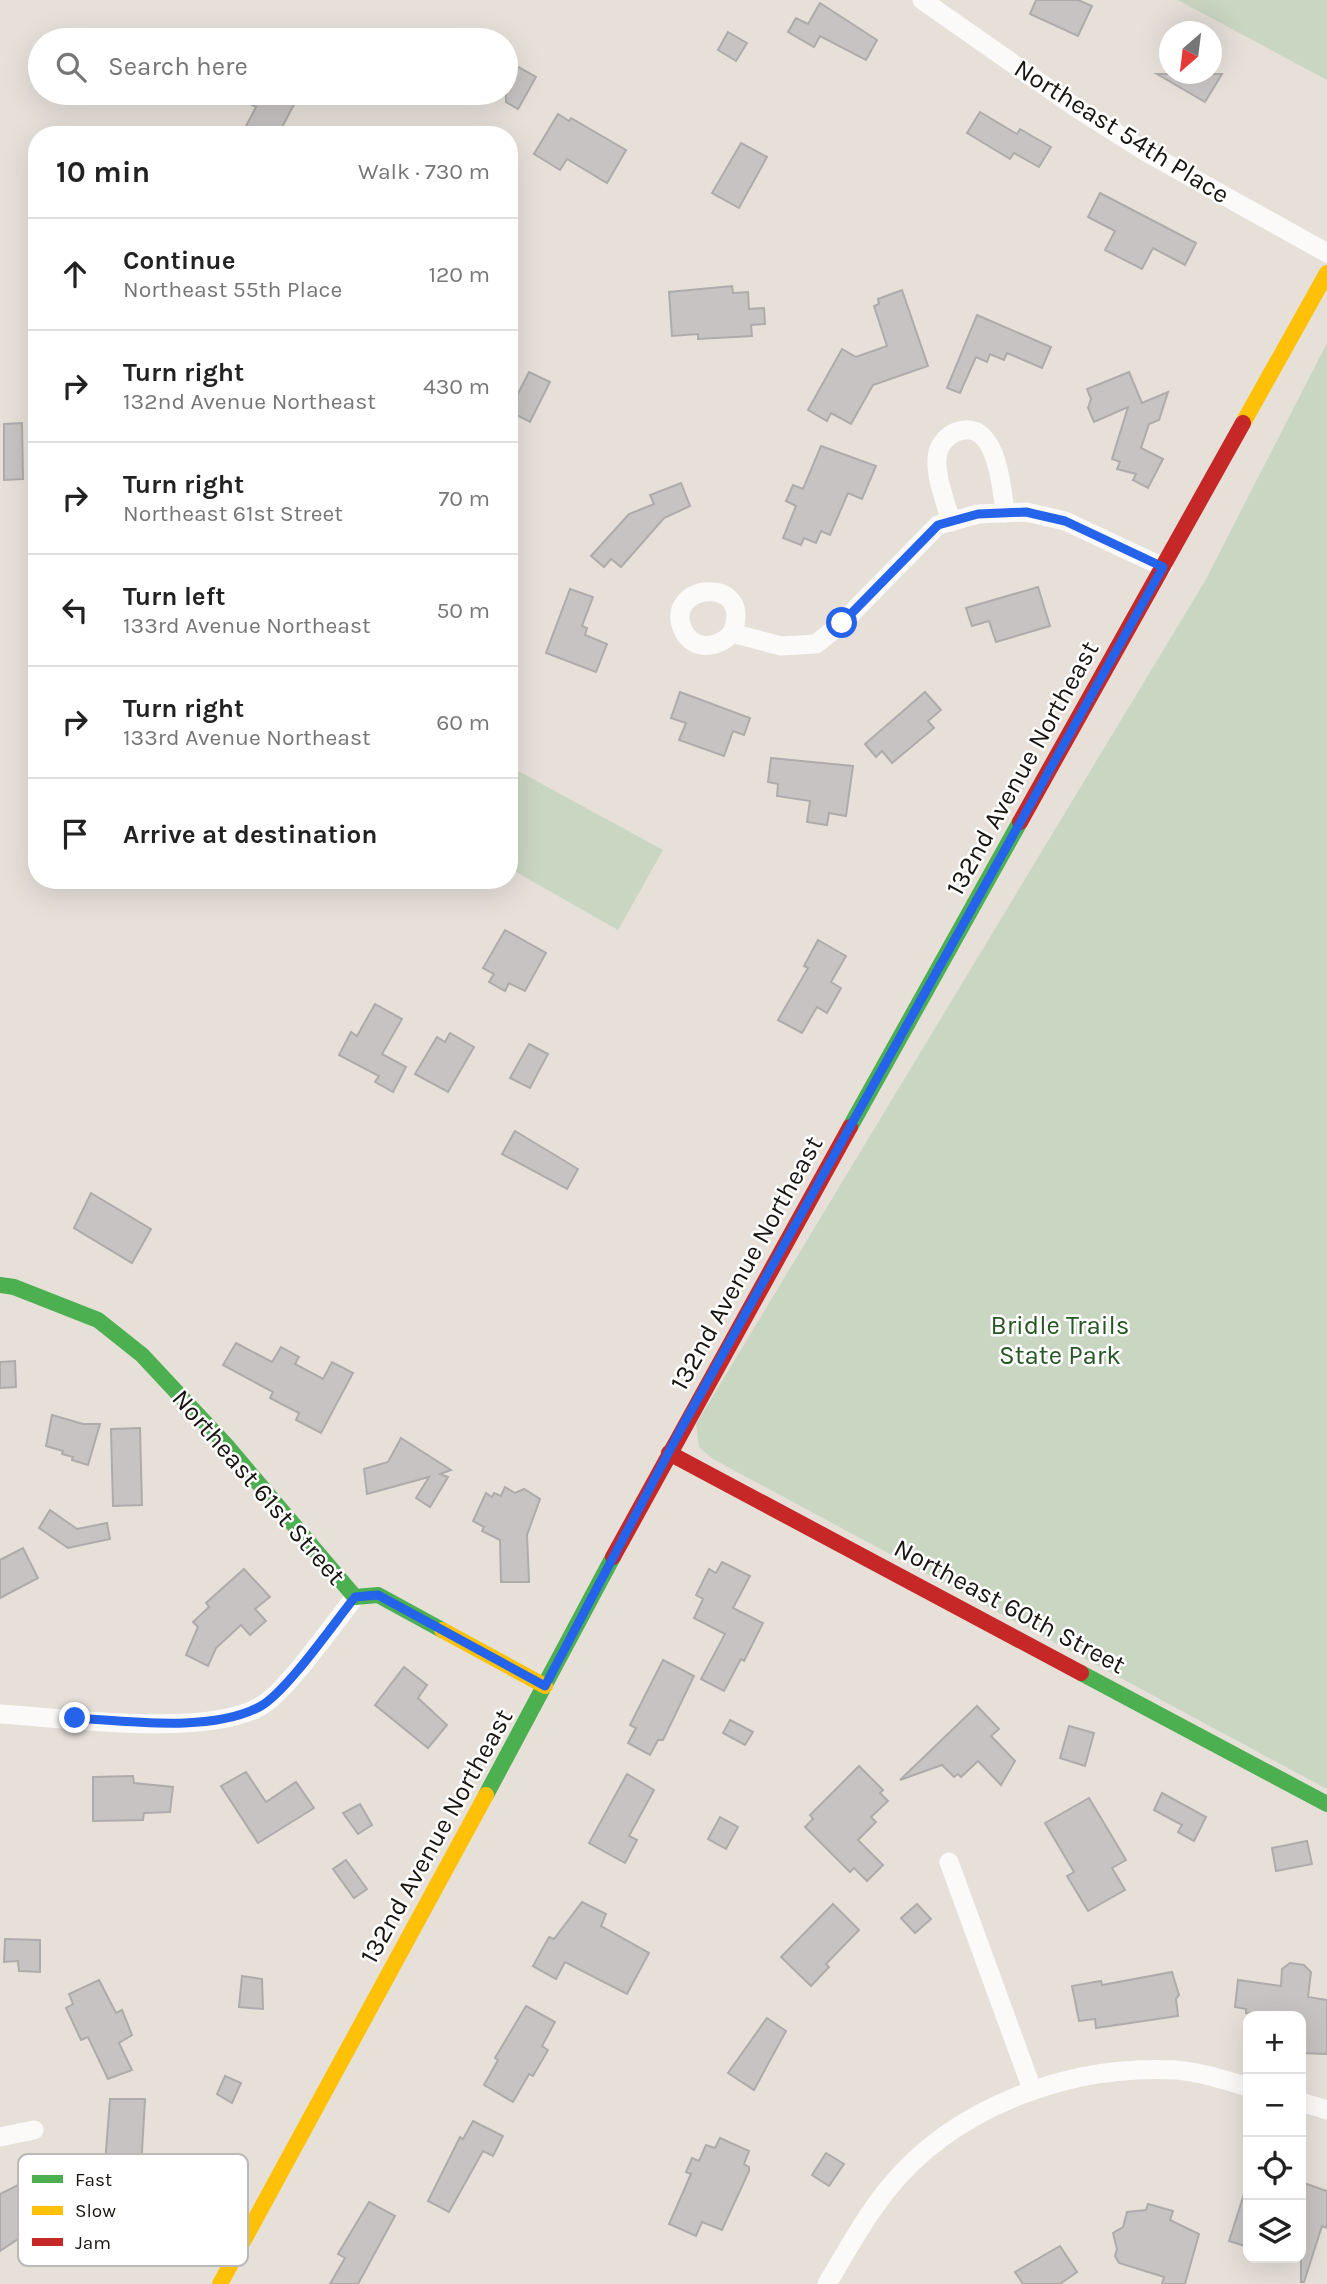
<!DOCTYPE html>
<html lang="en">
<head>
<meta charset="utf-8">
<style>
  body { margin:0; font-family:Karla,sans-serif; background:#f2f2f2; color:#222 }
  .controls { position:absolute; right:21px; bottom:21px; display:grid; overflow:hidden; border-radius:14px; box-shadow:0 7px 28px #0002 }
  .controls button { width:63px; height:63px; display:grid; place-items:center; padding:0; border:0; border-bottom:2px solid #e0e0e0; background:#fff; color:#222; font:35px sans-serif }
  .compass { position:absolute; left:1159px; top:21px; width:63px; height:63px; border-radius:50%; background:#fff; box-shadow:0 7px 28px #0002; rotate:208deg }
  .stop { position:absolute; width:21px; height:21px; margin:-16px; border:5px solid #2563eb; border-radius:50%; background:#fff }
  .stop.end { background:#2563eb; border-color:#fff; box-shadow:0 2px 7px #0008 }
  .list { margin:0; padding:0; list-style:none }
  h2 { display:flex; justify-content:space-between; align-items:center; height:91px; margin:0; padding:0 28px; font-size:30px }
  h2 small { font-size:23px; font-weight:400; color:#767676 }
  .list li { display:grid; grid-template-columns:46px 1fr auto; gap:21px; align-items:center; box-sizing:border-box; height:112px; padding:0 28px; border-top:2px solid #e0e0e0 }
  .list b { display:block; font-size:26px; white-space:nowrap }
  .list p { margin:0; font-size:23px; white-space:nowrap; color:#767676 }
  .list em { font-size:23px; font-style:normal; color:#767676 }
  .icon { flex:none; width:38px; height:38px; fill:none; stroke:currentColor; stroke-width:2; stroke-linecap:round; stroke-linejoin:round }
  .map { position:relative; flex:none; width:1327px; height:2284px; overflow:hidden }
  .search { position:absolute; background:#fff; box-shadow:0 7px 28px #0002; left:28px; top:28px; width:490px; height:77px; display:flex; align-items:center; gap:18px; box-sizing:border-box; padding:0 24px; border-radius:38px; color:#767676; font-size:26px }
  .panel { position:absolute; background:#fff; box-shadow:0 7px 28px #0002; left:28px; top:126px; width:490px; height:763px; border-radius:28px }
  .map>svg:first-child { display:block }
  .green { fill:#c9d6c2 }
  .building { fill:#c6c3c2; stroke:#aeabab; stroke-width:2 }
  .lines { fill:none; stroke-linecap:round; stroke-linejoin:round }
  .street { stroke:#fbfaf9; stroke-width:19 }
  .fast { stroke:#4caf50; stroke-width:16 }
  .slow { stroke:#ffc107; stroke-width:16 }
  .jam { stroke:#c62828; stroke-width:16 }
  .route { stroke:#2563eb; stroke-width:9 }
  .labels { text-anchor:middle; stroke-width:5; stroke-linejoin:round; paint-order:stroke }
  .street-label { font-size:26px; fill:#191511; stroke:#fff }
  .park-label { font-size:26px; fill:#255623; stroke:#fff }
  .key { fill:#fff; stroke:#bab9b8; stroke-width:2 }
  .key-label { font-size:19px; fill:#191511 }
</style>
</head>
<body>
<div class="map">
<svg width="1327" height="2284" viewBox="0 0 1327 2284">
  <rect width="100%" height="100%" fill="#e6e0d9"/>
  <g class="green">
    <polygon points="1178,0 1327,0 1327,80"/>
    <polygon points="1327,343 1327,1789 713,1459 699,1447 696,1424 1205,581"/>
    <polygon points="509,766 663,850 618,930 509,868"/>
  </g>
  <g class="building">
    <polygon points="1036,0 1078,0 1092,6 1078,36 1030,14"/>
    <polygon points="820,3 877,40 866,60 820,36 814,47 788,32 796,18 808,24"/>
    <polygon points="728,32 747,43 736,61 718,50"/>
    <polygon points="506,60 536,77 518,109 506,102"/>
    <polygon points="1157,74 1222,74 1205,102"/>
    <polygon points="230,93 300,93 278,135 262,135 246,126 256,107"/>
    <polygon points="980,112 1017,134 1020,129 1051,147 1039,167 1014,153 1010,159 967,133"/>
    <polygon points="558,114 569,121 571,118 626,150 607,183 567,159 560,170 534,154"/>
    <polygon points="741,143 767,157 739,208 712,193"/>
    <polygon points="1100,193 1196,243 1185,265 1153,248 1142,269 1105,250 1115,231 1088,217"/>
    <polygon points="732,286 733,293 748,292 749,309 764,308 765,324 751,325 752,336 698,339 698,334 672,336 669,292"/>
    <polygon points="902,290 928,366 873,385 851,424 831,413 827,421 808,410 842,349 856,357 887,346 874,306 879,304 878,299"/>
    <polygon points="977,315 1051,347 1042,368 1007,353 1004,360 990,354 987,362 976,357 960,393 947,388"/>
    <polygon points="529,372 550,382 530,422 509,411"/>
    <polygon points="1129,372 1142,403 1168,392 1159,420 1149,424 1141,448 1163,459 1148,488 1133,480 1136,474 1117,469 1120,462 1112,459 1128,407 1094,422 1088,408 1091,399 1087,389"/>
    <polygon points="22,423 23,479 4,480 4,424"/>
    <polygon points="821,446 876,466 862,499 848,493 830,535 821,531 816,543 804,538 801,545 783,538 796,506 786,501 793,485 803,489"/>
    <polygon points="681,483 690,506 664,518 621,567 611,559 604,567 591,556 629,514 654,504 650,495"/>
    <polygon points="1038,587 1050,626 996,642 989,621 972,626 966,608"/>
    <polygon points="570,589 593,597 582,626 587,628 585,635 607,644 596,672 546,653"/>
    <polygon points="680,692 750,718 744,735 733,731 724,756 679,740 686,723 671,718"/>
    <polygon points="925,692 941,710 928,721 934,728 892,763 882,751 876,757 865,744"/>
    <polygon points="771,758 853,766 846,816 829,813 827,825 807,822 810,801 777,796 778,784 768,782"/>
    <polygon points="505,930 546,953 525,991 509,983 505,991 489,982 494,974 483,968"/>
    <polygon points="818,940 846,956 831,982 841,988 827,1013 817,1007 802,1033 778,1020 808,968 804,966"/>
    <polygon points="375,1004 402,1019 382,1054 406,1067 393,1092 375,1082 379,1076 339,1055 351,1032 357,1036"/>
    <polygon points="450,1033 474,1047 448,1092 415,1074 437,1037 445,1042"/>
    <polygon points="529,1044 548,1054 530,1088 510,1078"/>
    <polygon points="515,1131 578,1169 567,1189 502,1154"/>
    <polygon points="91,1193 151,1229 132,1263 74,1228"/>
    <polygon points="236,1343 272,1362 281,1347 299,1357 295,1364 323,1379 332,1362 353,1373 321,1433 296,1420 299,1413 270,1398 273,1392 223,1365"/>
    <polygon points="15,1361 16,1387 0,1388 0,1362"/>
    <polygon points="52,1415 83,1424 100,1424 88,1465 72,1460 73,1457 62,1454 63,1451 46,1446"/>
    <polygon points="140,1428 142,1505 113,1506 111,1429"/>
    <polygon points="401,1438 451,1470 440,1474 448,1477 430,1507 416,1498 429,1477 367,1494 364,1469 388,1462"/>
    <polygon points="505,1487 515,1493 524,1489 540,1499 527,1535 529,1582 501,1582 500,1540 482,1531 484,1527 473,1521 486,1493 492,1497 494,1493 501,1496"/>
    <polygon points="50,1510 77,1529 107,1523 110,1539 68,1548 39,1528"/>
    <polygon points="23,1548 38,1578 0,1598 0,1560"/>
    <polygon points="722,1562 750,1576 733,1608 763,1623 744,1661 741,1659 724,1691 701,1679 725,1634 694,1618 703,1599 696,1595 709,1569 716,1573"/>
    <polygon points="244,1569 270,1597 255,1609 266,1621 250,1635 241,1625 216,1648 208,1666 186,1655 198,1627 193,1622 209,1607 206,1603"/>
    <polygon points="663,1660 694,1676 663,1740 658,1740 650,1755 628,1743 636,1728 630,1725"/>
    <polygon points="404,1667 427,1685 418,1698 447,1725 428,1748 375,1705"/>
    <polygon points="977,1706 999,1729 991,1736 1015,1761 1001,1785 978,1761 961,1777 958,1774 954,1777 942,1765 900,1780"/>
    <polygon points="730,1720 753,1732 745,1745 723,1733"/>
    <polygon points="1069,1726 1094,1733 1085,1766 1060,1758"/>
    <polygon points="859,1766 883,1790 880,1793 888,1801 871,1817 876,1822 858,1840 883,1865 867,1881 854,1868 850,1872 805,1827 813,1819 810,1815"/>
    <polygon points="246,1772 266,1802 296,1782 314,1808 258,1843 221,1786"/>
    <polygon points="627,1774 654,1790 629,1836 637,1840 625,1863 589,1843"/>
    <polygon points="133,1776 134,1783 173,1787 170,1812 144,1813 143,1820 93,1821 93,1777"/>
    <polygon points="1162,1793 1206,1817 1194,1841 1178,1832 1182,1825 1154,1810"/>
    <polygon points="1089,1798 1126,1860 1112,1868 1125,1890 1088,1911 1067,1876 1074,1872 1045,1823"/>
    <polygon points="360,1804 372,1825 358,1834 343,1813"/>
    <polygon points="720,1817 738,1827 726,1849 708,1839"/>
    <polygon points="1307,1841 1312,1864 1276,1871 1272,1848"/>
    <polygon points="346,1860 367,1889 354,1898 333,1869"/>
    <polygon points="582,1902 606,1914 601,1926 649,1953 627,1994 565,1962 556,1979 533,1966 549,1937 554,1939"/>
    <polygon points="833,1904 859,1930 826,1964 829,1967 811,1986 781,1957"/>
    <polygon points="917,1904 931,1919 915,1933 901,1918"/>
    <polygon points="5,1939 40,1940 40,1972 19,1971 18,1961 4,1962"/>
    <polygon points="1290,1963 1304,1965 1311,1972 1308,1997 1327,2000 1327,2054 1301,2053 1301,2016 1254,2016 1254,2014 1246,2013 1246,2009 1235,2007 1238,1980 1281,1986 1282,1969"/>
    <polygon points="1172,1972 1179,1995 1176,1999 1178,2016 1096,2028 1095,2019 1079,2021 1072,1986 1101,1981 1102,1985"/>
    <polygon points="242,1976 262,1979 263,2009 239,2007"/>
    <polygon points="99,1980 116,2013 122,2010 132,2035 119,2043 132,2070 108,2079 88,2037 81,2040 66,2008 73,2004 69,1994"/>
    <polygon points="526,2006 555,2022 542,2046 548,2050 533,2076 529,2074 513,2102 484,2085 498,2060 495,2058"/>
    <polygon points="767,2018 786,2031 754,2090 728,2073"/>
    <polygon points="225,2076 241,2083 232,2103 217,2094"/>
    <polygon points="110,2099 145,2099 141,2168 103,2204 83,2184 105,2163"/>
    <polygon points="473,2121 503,2136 493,2156 483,2151 449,2212 428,2201 460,2137 463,2139"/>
    <polygon points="720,2138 749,2151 744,2164 749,2167 749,2171 722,2230 702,2222 696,2236 669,2224 691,2174 686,2172 692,2158 699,2161 706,2145 715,2148"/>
    <polygon points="826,2153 844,2164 829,2186 812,2175"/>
    <polygon points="1301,2182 1327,2191 1327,2228 1322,2226 1304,2282 1301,2282"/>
    <polygon points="18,2185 30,2202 23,2208 36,2227 0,2251 0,2194"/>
    <polygon points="1245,2191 1248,2192 1248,2247 1229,2241"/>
    <polygon points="369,2202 395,2216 358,2284 330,2284 345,2258 338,2254"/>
    <polygon points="1148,2204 1173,2211 1170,2220 1199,2234 1185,2284 1162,2284 1164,2277 1119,2263 1115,2256 1117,2249 1113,2233 1123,2227 1127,2212 1146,2210"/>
    <polygon points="1060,2246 1077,2272 1060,2284 1023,2284 1015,2272"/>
  </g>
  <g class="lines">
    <g class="street">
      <polyline points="922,0 1075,107 1146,152 1327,253"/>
      <path d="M951,522c-5,-20 -18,-49 -13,-70 2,-8 10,-17 18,-20 41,-16 46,57 49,81"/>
      <path d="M732,633c-13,15 -39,19 -49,-3 -21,-48 73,-55 49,3l49,13 35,-2 26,-21 96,-98 40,-11 48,-2 39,9 98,46"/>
      <path d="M0,1714c65,4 206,24 261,-8 26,-15 73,-83 94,-109"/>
      <polyline points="949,1862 1032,2089"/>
      <polyline points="1301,2102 1327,2110"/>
      <polyline points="0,2137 34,2130"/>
      <path d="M827,2284c19,-32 37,-65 60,-94 67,-84 184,-126 289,-120 24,2 49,10 72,17"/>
    </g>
    <g class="fast">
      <polyline points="850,1127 1020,822"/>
      <polyline points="0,1285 14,1287 98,1320 142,1355 226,1445 355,1597 378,1595 442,1630"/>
      <polyline points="1081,1673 1327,1804"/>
      <polyline points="486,1795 613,1557"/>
    </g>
    <g class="slow">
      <polyline points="1243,423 1327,273"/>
      <polyline points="442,1630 545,1686"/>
      <polyline points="220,2284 486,1795"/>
    </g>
    <g class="jam">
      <polyline points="1020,822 1243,423"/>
      <polyline points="669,1453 1081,1673"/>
      <polyline points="613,1557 850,1127"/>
    </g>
  </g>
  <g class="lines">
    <path class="route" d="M75,1718c52,3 138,15 186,-12 26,-15 73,-83 94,-109l23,-2 167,91 136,-257 482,-862 -98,-46 -39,-9 -48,2 -40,11 -96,98"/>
  </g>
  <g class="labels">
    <g class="street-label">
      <text transform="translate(1122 131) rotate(32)" y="9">Northeast 54th Place</text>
      <text transform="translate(1022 768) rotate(-61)" y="9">132nd Avenue Northeast</text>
      <text transform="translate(746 1263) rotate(-61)" y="9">132nd Avenue Northeast</text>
      <text transform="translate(259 1487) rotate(49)" y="9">Northeast 61st Street</text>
      <text transform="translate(1010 1606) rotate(28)" y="9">Northeast 60th Street</text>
      <text transform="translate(436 1836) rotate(-61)" y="9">132nd Avenue Northeast</text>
    </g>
    <g class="park-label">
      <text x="1060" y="1334">Bridle Trails<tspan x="1060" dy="30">State Park</tspan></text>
    </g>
  </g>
  <rect x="18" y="2154" width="230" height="112" rx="10" class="key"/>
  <rect x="32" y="2175" width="31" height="8" fill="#4caf50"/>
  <rect x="32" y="2206" width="31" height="9" fill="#ffc107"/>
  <rect x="32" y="2238" width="31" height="8" fill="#c62828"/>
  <g class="key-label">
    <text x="75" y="2186">Fast</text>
    <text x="75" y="2217">Slow</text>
    <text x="75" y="2249">Jam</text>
  </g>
</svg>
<div class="controls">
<button>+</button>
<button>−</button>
<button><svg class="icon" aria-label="locate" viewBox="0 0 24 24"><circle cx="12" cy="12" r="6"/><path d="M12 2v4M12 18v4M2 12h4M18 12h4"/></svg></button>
<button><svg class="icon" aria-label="layers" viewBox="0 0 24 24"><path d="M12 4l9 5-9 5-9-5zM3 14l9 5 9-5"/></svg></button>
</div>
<svg class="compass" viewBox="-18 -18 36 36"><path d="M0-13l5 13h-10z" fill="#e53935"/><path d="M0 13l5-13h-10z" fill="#767676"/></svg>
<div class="stop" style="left:842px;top:623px"></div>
<div class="stop end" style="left:75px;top:1718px"></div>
<div class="search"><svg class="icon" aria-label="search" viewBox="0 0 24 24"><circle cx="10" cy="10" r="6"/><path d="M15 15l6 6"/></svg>Search here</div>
<section class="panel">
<h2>10 min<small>Walk · 730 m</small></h2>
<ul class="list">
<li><svg class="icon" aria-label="ahead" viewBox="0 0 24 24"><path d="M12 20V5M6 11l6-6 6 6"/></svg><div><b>Continue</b><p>Northeast 55th Place</p></div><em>120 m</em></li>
<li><svg class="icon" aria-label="right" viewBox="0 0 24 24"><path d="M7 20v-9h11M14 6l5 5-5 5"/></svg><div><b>Turn right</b><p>132nd Avenue Northeast</p></div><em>430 m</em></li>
<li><svg class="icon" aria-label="right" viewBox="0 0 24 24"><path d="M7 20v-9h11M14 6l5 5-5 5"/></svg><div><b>Turn right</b><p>Northeast 61st Street</p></div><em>70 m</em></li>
<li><svg class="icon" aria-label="left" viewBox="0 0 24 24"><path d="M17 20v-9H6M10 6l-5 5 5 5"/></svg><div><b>Turn left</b><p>133rd Avenue Northeast</p></div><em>50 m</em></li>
<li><svg class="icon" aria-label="right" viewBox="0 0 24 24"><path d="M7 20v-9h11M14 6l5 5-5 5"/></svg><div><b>Turn right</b><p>133rd Avenue Northeast</p></div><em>60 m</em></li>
<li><svg class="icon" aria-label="arrive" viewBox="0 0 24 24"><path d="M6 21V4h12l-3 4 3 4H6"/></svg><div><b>Arrive at destination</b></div></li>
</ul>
</section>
</div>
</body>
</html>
